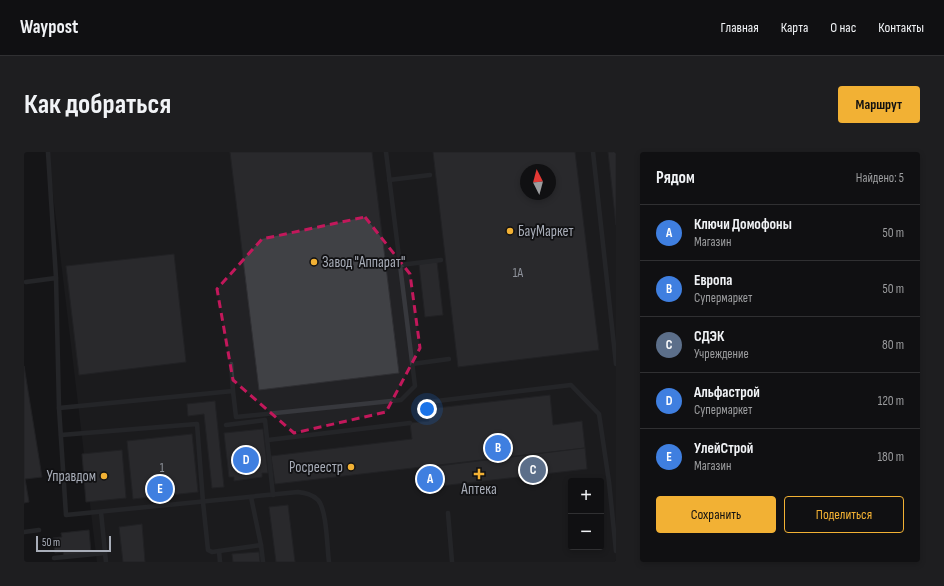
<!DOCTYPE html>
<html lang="ru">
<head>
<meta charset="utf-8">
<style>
  body { margin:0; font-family:"Sofia Sans Condensed",sans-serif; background:#1e1e20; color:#f1f3f6 }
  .controls { position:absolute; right:12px; bottom:12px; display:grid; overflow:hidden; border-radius:4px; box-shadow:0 2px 6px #0003 }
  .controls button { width:36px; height:36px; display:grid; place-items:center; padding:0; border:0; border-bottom:1px solid #303032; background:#101012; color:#f1f3f6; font:20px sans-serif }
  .compass { position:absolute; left:496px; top:12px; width:36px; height:36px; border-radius:50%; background:#101012; box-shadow:0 2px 6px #0003; rotate:354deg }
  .scale { position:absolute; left:12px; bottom:10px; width:75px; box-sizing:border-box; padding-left:4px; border:2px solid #a8adb8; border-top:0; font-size:11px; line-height:14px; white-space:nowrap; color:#a8adb8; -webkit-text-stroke:3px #111113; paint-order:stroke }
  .you { position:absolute; left:403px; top:257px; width:14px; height:14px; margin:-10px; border:3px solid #fff; border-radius:50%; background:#1a73e8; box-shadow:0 0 0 6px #1a73e833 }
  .badge { display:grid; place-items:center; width:26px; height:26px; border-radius:50%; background:#f2b134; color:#fff; font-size:13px; font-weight:700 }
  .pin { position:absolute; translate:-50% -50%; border:2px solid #fff; box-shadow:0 1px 4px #0006 }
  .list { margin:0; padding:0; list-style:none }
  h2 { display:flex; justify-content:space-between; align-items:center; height:52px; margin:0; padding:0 16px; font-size:17px }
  h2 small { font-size:13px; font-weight:400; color:#9c9d9f }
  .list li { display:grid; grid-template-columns:26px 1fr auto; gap:12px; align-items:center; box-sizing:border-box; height:56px; padding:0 16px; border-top:1px solid #303032 }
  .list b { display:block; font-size:15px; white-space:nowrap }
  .list p { margin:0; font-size:13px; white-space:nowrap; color:#9c9d9f }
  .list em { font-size:13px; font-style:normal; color:#9c9d9f }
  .actions { display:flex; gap:8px; padding:12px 16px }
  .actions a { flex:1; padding:9px 0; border:1px solid #f2b134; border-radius:4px; text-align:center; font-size:14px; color:#f2b134 }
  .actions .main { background:#f2b134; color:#111 }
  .map { position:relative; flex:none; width:592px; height:410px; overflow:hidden; border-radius:4px }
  header { display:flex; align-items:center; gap:24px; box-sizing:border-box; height:56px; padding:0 20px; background:#101012; border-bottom:1px solid #303032 }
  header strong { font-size:19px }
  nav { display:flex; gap:22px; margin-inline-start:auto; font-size:14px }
  .intro { display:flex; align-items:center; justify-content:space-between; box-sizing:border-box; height:96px; padding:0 24px }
  h1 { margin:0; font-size:28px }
  .button { padding:10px 18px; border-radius:4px; background:#f2b134; color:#111; font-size:14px; font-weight:700 }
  main { display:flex; gap:24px; padding:0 24px }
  aside { flex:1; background:#101012; border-radius:4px; box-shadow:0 2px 6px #0003 }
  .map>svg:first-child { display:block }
  .built { fill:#222225; fill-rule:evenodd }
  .building { fill:#404145; stroke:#303034; fill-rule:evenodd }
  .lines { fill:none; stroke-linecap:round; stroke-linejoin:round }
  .service { stroke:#37383d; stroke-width:4.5 }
  .marked { fill:none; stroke:#c2185b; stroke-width:3; stroke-dasharray:8 5; stroke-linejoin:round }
  .poi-dot { fill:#f2b134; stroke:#111113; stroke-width:1.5 }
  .labels { text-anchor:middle; stroke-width:3.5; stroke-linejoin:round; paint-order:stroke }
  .number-label { font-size:13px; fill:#8e929b }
  .poi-label { font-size:15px; fill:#a8adb8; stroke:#111113; text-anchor:start }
</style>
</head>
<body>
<header>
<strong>Waypost</strong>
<nav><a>Главная</a><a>Карта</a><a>О нас</a><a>Контакты</a></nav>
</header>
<div class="intro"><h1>Как добраться</h1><a class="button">Маршрут</a></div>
<main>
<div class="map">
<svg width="592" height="410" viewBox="0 0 592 410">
  <rect width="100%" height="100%" fill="#161618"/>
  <path class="built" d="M24,0h568v410h-519zM502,18h24v24h-24zM547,329h30v66h-30z"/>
  <g class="building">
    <polygon points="206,0 348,0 375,221 235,238"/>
    <path d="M409,0h142l24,198 -141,17zM502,18h24v24h-24z"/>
    <polygon points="584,0 592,0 592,73"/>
    <polygon points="150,102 162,210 55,223 42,114"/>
    <polygon points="413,110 419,163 401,165 395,112"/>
    <polygon points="0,214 18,325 1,327 5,350 0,351"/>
    <polygon points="526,243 529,273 558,269 561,296 251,332 247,304 388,287 386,271 405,269 404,257"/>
    <polygon points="191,249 200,335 188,336 180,262 164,264 163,252"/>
    <polygon points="239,277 244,321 238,321 238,325 210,329 210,325 205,325 200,281"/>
    <polygon points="168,282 174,340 109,347 103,289"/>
    <polygon points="561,296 563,317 399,336 397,316"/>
    <polygon points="98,298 102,346 62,350 58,302"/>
    <polygon points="264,353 271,410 252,410 245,355"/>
    <polygon points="118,372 121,410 99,410 95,375"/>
    <polygon points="65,378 67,401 40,404 39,400 31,401 29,386 38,385 37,381"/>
    <polygon points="235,400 236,410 209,410 208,402"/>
  </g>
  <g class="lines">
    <g class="service">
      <polyline points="24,0 32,126"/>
      <polyline points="569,0 592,212"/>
      <polyline points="365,28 406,23"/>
      <polyline points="376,113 417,108"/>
      <path d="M2,130l30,-4 3,130 7,107 232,-23c7,1 14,2 20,8 9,10 9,48 11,62"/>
      <polyline points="207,212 209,239"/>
      <polyline points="388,212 425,207"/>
      <polyline points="396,251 547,233 575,262 585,330 592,399"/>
      <polyline points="35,256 209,239 212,265 377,248 391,234 362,0"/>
      <polyline points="202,273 241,268 249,343"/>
      <polyline points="37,283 173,272 179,350 184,398 188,400 237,393 239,410"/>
      <polyline points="244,288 386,271"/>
      <polyline points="227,345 237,393"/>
      <polyline points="77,360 82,410"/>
      <polyline points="424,361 428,410"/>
      <polyline points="0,380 15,378"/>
      <polyline points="195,399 196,410"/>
      <polyline points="30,406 81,401"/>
    </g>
  </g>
  <path d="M0 0H592V410H0ZM341,65l45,57 10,74 -34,64 -92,21 -61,-53 -16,-91 45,-50z" fill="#161618" fill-opacity=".55" fill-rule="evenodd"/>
  <path class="marked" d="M341,65l45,57 10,74 -34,64 -92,21 -61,-53 -16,-91 45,-50z"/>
  <g class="poi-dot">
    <circle cx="486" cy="79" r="4"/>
    <circle cx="290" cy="110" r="4"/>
    <circle cx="327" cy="315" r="4"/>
    <path d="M453 316h4v4h4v4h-4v4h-4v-4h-4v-4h4z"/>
    <circle cx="80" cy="324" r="4"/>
  </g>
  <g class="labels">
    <g class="number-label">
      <text x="494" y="125">1А</text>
      <text x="138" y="320">1</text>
    </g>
    <g class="poi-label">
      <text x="494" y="84">БауМаркет</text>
      <text x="298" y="115">Завод "Аппарат"</text>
      <text x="319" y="320" text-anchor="end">Росреестр</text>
      <text x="72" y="329" text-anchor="end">Управдом</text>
      <text x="455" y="342" text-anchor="middle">Аптека</text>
    </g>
  </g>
</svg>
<div class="controls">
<button>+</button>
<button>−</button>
</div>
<svg class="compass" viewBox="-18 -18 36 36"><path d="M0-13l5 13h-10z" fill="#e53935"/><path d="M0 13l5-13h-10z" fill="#9c9d9f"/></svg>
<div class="scale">50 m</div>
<div class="you"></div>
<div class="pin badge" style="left:406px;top:327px;background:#3f7fe0">A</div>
<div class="pin badge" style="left:474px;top:296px;background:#3f7fe0">B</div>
<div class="pin badge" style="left:509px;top:318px;background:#5c6f8a">C</div>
<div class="pin badge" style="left:222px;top:308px;background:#3f7fe0">D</div>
<div class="pin badge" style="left:136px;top:337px;background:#3f7fe0">E</div>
</div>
<aside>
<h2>Рядом<small>Найдено: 5</small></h2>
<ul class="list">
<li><span class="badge" style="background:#3f7fe0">A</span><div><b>Ключи Домофоны</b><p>Магазин</p></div><em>50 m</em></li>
<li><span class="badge" style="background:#3f7fe0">B</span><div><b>Европа</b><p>Супермаркет</p></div><em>50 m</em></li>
<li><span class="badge" style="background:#5c6f8a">C</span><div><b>СДЭК</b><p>Учреждение</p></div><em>80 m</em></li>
<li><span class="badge" style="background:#3f7fe0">D</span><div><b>Альфастрой</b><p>Супермаркет</p></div><em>120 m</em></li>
<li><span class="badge" style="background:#3f7fe0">E</span><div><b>УлейСтрой</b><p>Магазин</p></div><em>180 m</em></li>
</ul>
<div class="actions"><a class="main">Сохранить</a><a>Поделиться</a></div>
</aside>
</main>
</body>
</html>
